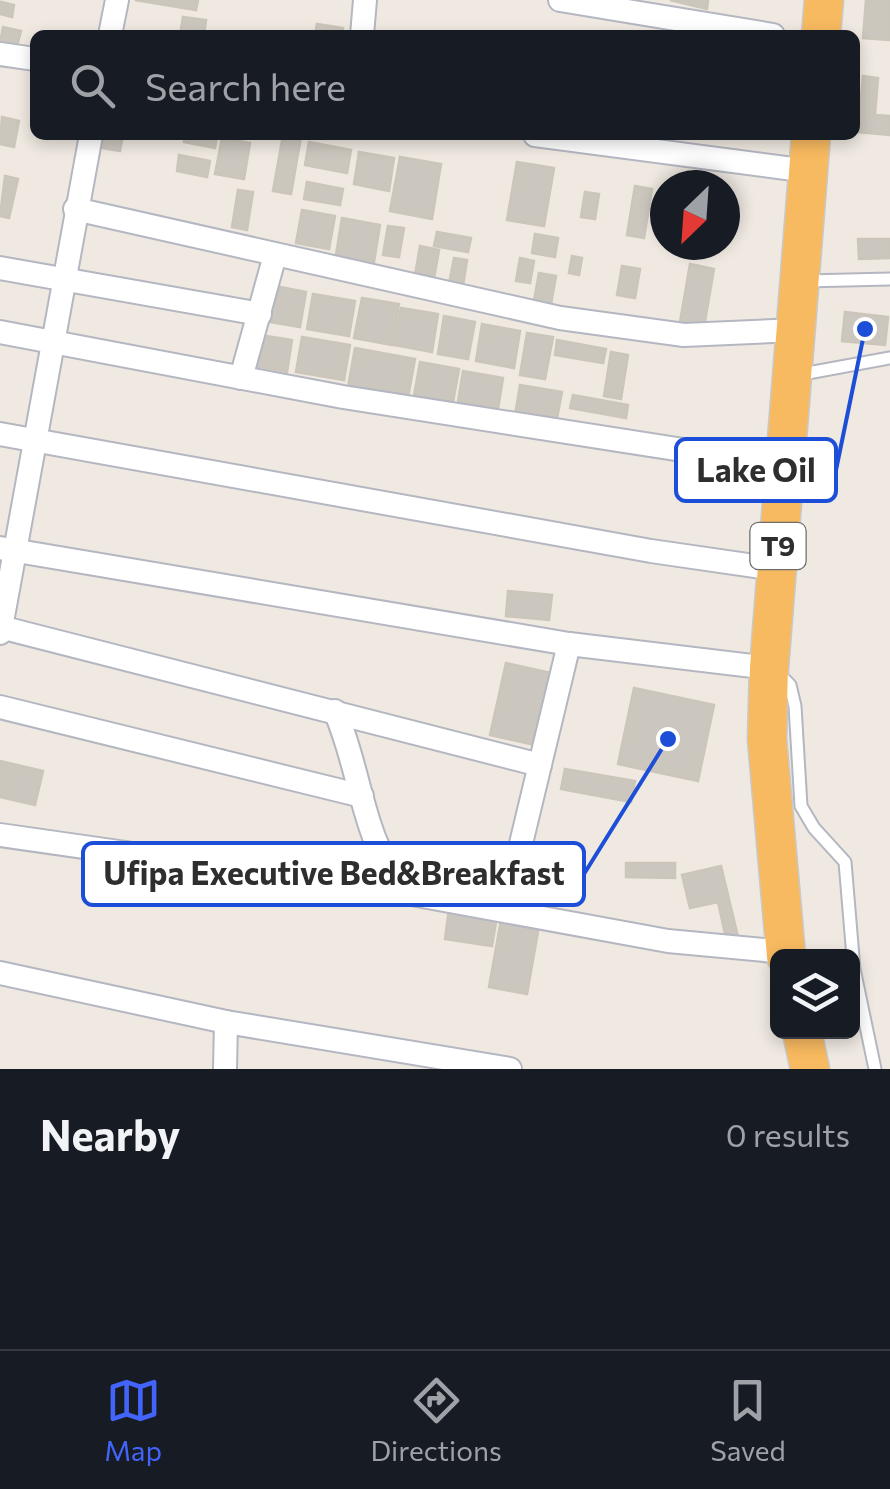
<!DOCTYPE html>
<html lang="en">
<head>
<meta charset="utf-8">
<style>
  body { margin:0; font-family:Commissioner,sans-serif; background:#242831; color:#f1f3f6 }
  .controls { position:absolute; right:30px; bottom:30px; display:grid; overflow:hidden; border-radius:15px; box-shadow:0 5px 15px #0003 }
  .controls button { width:90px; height:90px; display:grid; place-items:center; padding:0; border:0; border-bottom:2px solid #363941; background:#171b24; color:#f1f3f6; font:50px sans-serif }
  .compass { position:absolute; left:650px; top:170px; width:90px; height:90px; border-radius:50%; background:#171b24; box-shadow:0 5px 15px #0003; rotate:205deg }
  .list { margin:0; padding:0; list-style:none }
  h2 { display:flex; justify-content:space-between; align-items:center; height:130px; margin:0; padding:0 40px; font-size:42px }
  h2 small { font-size:32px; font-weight:400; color:#9ea1a6 }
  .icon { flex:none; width:55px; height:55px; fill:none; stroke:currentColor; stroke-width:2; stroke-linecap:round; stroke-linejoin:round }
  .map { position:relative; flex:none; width:890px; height:1069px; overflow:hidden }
  .search { position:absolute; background:#171b24; box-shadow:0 5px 15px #0003; left:30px; right:30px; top:30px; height:110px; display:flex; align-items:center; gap:25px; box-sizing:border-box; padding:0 35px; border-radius:15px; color:#9ea1a6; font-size:38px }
  .sheet { height:280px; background:#171b24 }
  nav { display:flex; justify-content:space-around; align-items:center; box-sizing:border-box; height:140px; border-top:2px solid #363941; background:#171b24; font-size:28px; color:#9ea1a6 }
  nav a { display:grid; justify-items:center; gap:5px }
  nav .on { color:#4264fb }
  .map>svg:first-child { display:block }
  .building { fill:#cbc7bf; stroke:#cbc5ba; stroke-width:2.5 }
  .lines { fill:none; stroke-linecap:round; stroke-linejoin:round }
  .service-casing { stroke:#b4b7c1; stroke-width:15 }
  .minor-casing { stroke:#b4b7c1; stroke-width:26 }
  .trunk-casing { stroke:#c9c9c9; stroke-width:41 }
  .service { stroke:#fff; stroke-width:11 }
  .minor { stroke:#fff; stroke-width:22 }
  .trunk { stroke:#f8ba60; stroke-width:38 }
  .labels { text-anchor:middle; stroke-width:8; stroke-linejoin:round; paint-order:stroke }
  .shield { fill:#fff; stroke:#6d6d6d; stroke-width:2.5 }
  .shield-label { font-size:28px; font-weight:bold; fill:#2e2e2e }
  .leader { fill:none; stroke:#1d4ed8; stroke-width:4 }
  .callout-dot { fill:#1d4ed8; stroke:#fff; stroke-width:4 }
  .callout { fill:#fff; stroke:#1d4ed8; stroke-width:4 }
  .callout-label { font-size:32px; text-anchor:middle; font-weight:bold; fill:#2e2e2e }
</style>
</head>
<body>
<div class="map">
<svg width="890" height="1069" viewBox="0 0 890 1069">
  <rect width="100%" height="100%" fill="#efe9e1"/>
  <g class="building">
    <polygon points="135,0 198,0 196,10"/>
    <polygon points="670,0 708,0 707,9"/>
    <polygon points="866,0 890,1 890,40 863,38"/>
    <polygon points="1,2 14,5 12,17 0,14"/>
    <polygon points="183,17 206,20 204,35 180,35"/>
    <polygon points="317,24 343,28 342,35 315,35"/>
    <polygon points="3,27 21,31 17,46 0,43"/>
    <polygon points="863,76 878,78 875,115 890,116 890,135 858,132"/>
    <polygon points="2,117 19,121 14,147 0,144"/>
    <polygon points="104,135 123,135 120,151 102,148"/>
    <polygon points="185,135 217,135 215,148 184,142"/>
    <polygon points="283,135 301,137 291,194 273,191"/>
    <polygon points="222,138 250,143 244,179 215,174"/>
    <polygon points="309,142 351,150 347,173 305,165"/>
    <polygon points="359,152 394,158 389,191 354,184"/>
    <polygon points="179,155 210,161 207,177 177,171"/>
    <polygon points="400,157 441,164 432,219 390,211"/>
    <polygon points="517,162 554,168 544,226 507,220"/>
    <polygon points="5,176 18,179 9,218 0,216"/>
    <polygon points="307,182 343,189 340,205 304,199"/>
    <polygon points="635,186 652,189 644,238 627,235"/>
    <polygon points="238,190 253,192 247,230 232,227"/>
    <polygon points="585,192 599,194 595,219 581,217"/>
    <polygon points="302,210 335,216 329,249 296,243"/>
    <polygon points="342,218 380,225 373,268 335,261"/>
    <polygon points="388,226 404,228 399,257 383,255"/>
    <polygon points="437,232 471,238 468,252 434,246"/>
    <polygon points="535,234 558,238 555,257 532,253"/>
    <polygon points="858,239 890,239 890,258 859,259"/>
    <polygon points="420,246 439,250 433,284 414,281"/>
    <polygon points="572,256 582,258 579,275 569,273"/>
    <polygon points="454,258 467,260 462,292 448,289"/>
    <polygon points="520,258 534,261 530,283 516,281"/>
    <polygon points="690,264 714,269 704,327 680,322"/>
    <polygon points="622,266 640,269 635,298 617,295"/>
    <polygon points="539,273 556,276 551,304 534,301"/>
    <polygon points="270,285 306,292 300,327 264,321"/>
    <polygon points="313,294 355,301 349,336 307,329"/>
    <polygon points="362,298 399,304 392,345 354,338"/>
    <polygon points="401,308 438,314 432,352 394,345"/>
    <polygon points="845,312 888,317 885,345 842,341"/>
    <polygon points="444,316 475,322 468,359 438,354"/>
    <polygon points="482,324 520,331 514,368 476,361"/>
    <polygon points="527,333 553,337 545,379 520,375"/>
    <polygon points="260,335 292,340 287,372 255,366"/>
    <polygon points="302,337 350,345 344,380 296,372"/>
    <polygon points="557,340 606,349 603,363 555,355"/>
    <polygon points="355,348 415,359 408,397 348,387"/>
    <polygon points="611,352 628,355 621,399 604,396"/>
    <polygon points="420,362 459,369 453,402 414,396"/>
    <polygon points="463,371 503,378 498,409 458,402"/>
    <polygon points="520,385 562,392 556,423 515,415"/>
    <polygon points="573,395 628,405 626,418 570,408"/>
    <polygon points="508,591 552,595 549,620 506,616"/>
    <polygon points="506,663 551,673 535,745 490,735"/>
    <polygon points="634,688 714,705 698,781 618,764"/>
    <polygon points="0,761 43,771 35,805 0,797"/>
    <polygon points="565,769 635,781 631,802 561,789"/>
    <polygon points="626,863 675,863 675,878 626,877"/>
    <polygon points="721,866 739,941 727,943 718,902 690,908 682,875"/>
    <polygon points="449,909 497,916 492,946 445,939"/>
    <polygon points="501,920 539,926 527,994 489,987"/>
  </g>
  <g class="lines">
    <defs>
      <g id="service">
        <polyline points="805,281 890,279"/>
        <polyline points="797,375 890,358"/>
        <polyline points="777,672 790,685 795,706 801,806 814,828 845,862 854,969 875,1069"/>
      </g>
      <g id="minor">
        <polyline points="560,0 773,35"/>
        <polyline points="110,35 117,0"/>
        <polyline points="362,35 365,0"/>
        <polyline points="0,54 35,59"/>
        <polyline points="535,135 808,171"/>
        <polyline points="75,209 560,318 684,335 797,330"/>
        <polyline points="0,268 260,314"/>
        <polyline points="0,332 343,397 785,466"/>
        <polyline points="241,378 275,255"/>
        <polyline points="0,434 651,551 776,569"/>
        <polyline points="0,548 569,644 769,668"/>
        <polyline points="0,627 540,765"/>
        <polyline points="0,633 91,135"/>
        <polyline points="0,707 362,796"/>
        <path d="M335,711c28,65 25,126 71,182"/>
        <polyline points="0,835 406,893 668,941 785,952"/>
        <polyline points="505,910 569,644"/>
        <polyline points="0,973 226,1022 510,1069"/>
        <polyline points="225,1069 226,1022"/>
      </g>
      <g id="trunk">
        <polyline points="821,35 824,0"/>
        <polyline points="786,956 767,739 769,668 811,135"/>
        <polyline points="802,1032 810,1069"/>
      </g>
    </defs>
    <use href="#service" class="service-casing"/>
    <use href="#minor" class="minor-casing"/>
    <use href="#trunk" class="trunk-casing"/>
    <use href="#service" class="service"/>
    <use href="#minor" class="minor"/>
    <use href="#trunk" class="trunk"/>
  </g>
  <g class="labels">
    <rect class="shield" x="750.5" y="523" width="55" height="46" rx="8"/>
    <g class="shield-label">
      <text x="778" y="556">T9</text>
    </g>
  </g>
  <path class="leader" d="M865 329L836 470M668 739L584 874"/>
  <g class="callout-dot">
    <circle cx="865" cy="329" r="10"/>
    <circle cx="668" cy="739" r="10"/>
  </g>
  <g class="callout">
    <rect x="676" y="439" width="160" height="62" rx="10"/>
    <rect x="83" y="843" width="501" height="62" rx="10"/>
  </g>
  <g class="callout-label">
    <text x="756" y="482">Lake Oil</text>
    <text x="334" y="885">Ufipa Executive Bed&amp;Breakfast</text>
  </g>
</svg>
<div class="controls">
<button><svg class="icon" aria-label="layers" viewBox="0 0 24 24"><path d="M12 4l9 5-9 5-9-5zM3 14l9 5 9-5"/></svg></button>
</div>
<svg class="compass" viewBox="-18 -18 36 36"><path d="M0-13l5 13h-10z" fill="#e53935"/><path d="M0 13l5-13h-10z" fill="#9ea1a6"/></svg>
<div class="search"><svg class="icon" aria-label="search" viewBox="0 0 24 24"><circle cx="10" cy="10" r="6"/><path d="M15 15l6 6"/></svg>Search here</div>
</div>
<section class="sheet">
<h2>Nearby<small>0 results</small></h2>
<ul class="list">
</ul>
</section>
<nav>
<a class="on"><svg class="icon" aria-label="map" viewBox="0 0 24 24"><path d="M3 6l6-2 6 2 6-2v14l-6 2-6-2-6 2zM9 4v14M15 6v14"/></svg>Map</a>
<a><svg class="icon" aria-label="directions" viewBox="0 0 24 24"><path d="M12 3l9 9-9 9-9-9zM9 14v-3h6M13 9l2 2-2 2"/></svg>Directions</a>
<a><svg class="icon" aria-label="saved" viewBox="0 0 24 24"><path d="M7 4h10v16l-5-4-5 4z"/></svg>Saved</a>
</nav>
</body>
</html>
